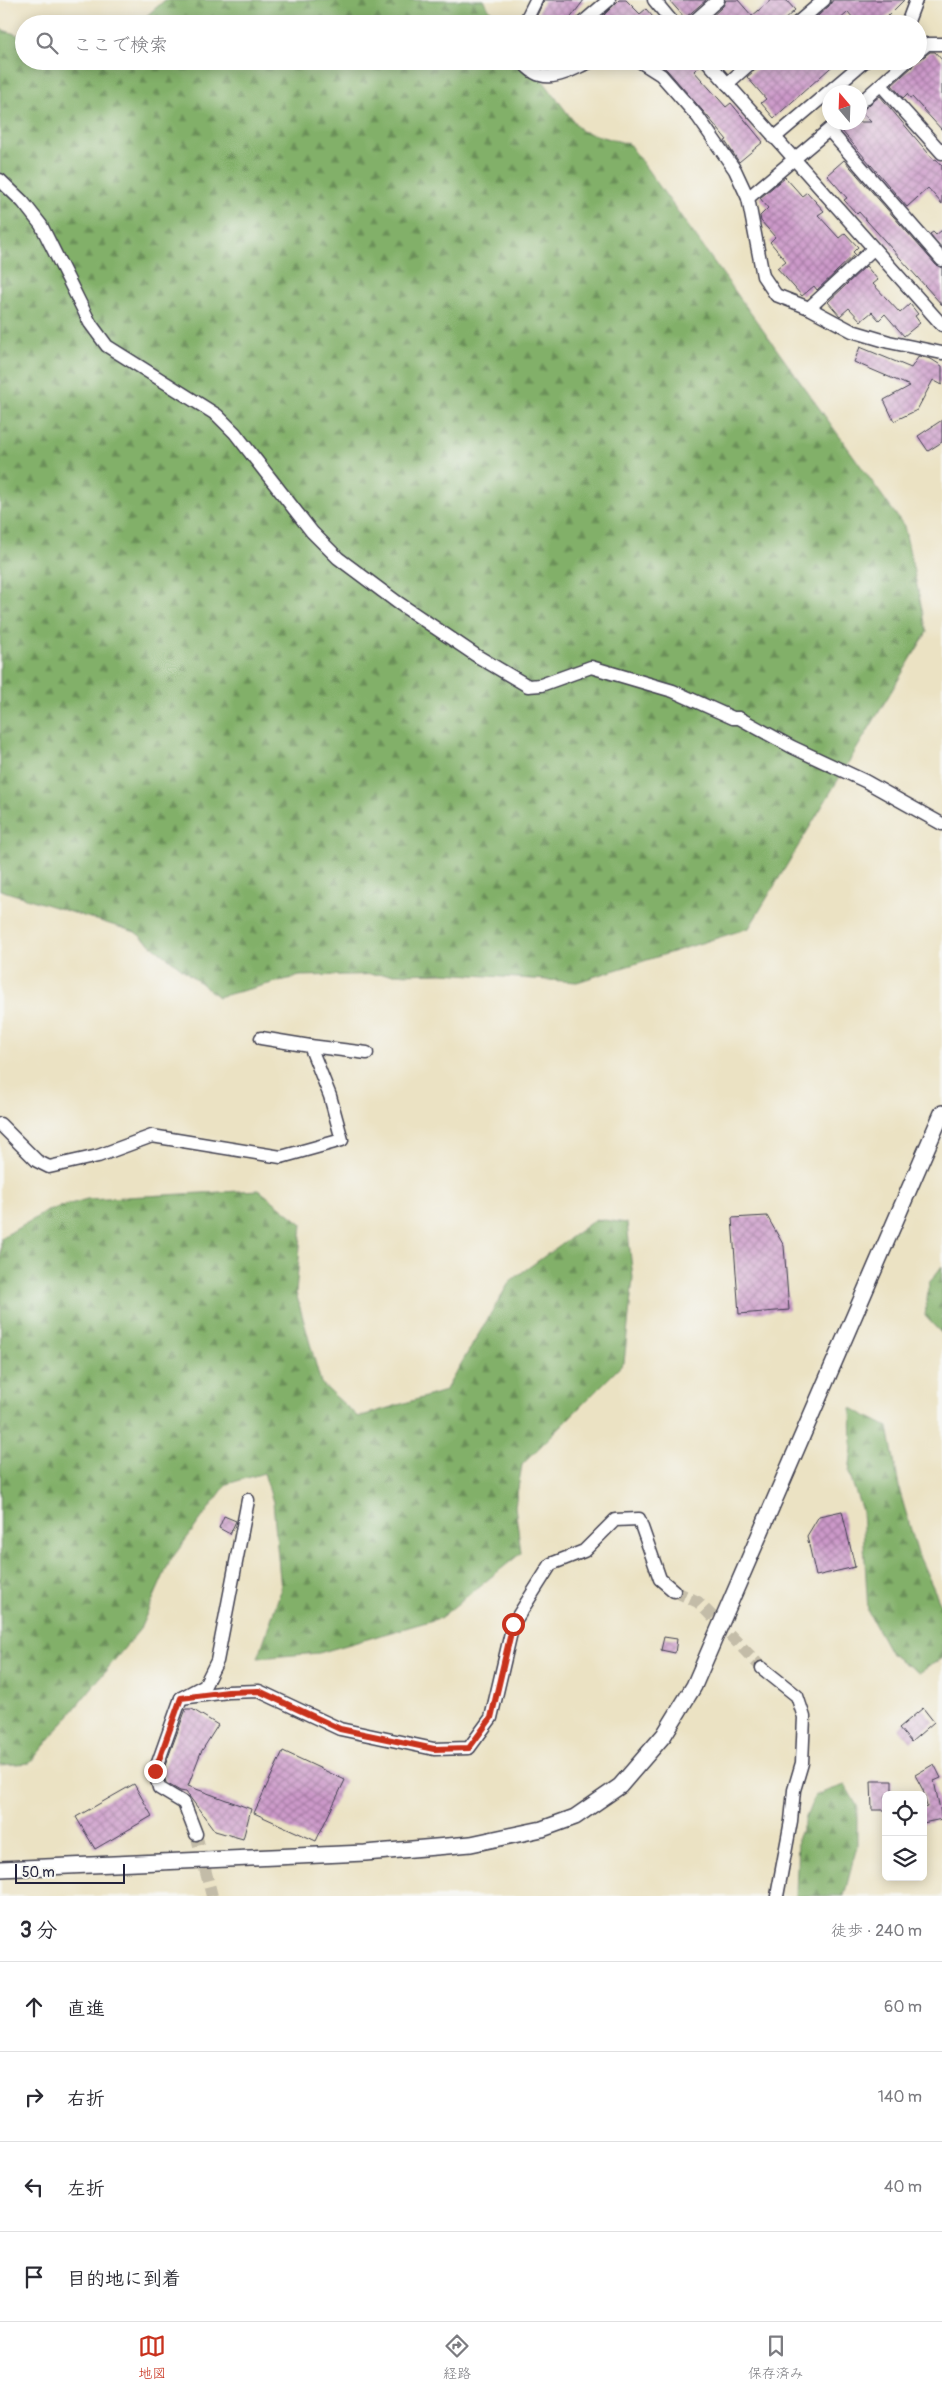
<!DOCTYPE html>
<html lang="ja">
<head>
<meta charset="utf-8">
<style>
  body { margin:0; font-family:Pangolin,"Klee One",sans-serif; background:#f2f2f3; color:#2b2b33 }
  .controls { position:absolute; right:15px; bottom:15px; display:grid; overflow:hidden; border-radius:8px; box-shadow:0 2px 12px #0003 }
  .controls button { width:45px; height:45px; display:grid; place-items:center; padding:0; border:0; border-bottom:1px solid #e1e1e2; background:#fff; color:#2b2b33; font:25px sans-serif }
  .compass { position:absolute; left:822px; top:85px; width:45px; height:45px; border-radius:50%; background:#fff; box-shadow:0 2px 12px #0003; rotate:341deg }
  .scale { position:absolute; left:15px; bottom:12px; width:110px; box-sizing:border-box; padding-left:5px; border:2px solid #22223b; border-top:0; font-size:14px; line-height:18px; white-space:nowrap; color:#22223b; -webkit-text-stroke:4px #f6f6f2; paint-order:stroke }
  .stop { position:absolute; width:15px; height:15px; margin:-11px; border:4px solid #c8321e; border-radius:50%; background:#fff }
  .stop.end { background:#c8321e; border-color:#fff; box-shadow:0 1px 5px #0008 }
  .list { margin:0; padding:0; list-style:none }
  h2 { display:flex; justify-content:space-between; align-items:center; height:65px; margin:0; padding:0 20px; font-size:21px }
  h2 small { font-size:16px; font-weight:400; color:#7c7c81 }
  .list li { display:grid; grid-template-columns:32px 1fr auto; gap:15px; align-items:center; box-sizing:border-box; height:90px; padding:0 20px; border-top:1px solid #e1e1e2 }
  .list b { display:block; font-size:19px; white-space:nowrap }
  .list em { font-size:16px; font-style:normal; color:#7c7c81 }
  .icon { flex:none; width:28px; height:28px; fill:none; stroke:currentColor; stroke-width:2; stroke-linecap:round; stroke-linejoin:round }
  .map { position:relative; flex:none; width:942px; height:1896px; overflow:hidden }
  .search { position:absolute; background:#fff; box-shadow:0 2px 12px #0003; left:15px; right:15px; top:15px; height:55px; display:flex; align-items:center; gap:12px; box-sizing:border-box; padding:0 18px; border-radius:28px; color:#7c7c81; font-size:19px }
  .sheet { height:425px; background:#fff }
  nav { display:flex; justify-content:space-around; align-items:center; box-sizing:border-box; height:70px; border-top:1px solid #e1e1e2; background:#fff; font-size:14px; color:#7c7c81 }
  nav a { display:grid; justify-items:center; gap:2px }
  nav .on { color:#c8321e }
  .map>svg:first-child { display:block }
  .forest { fill:url(#forest-firs); stroke:#526952 }
  .building { fill:url(#building-cross-hatch) }
  .lines { fill:none; stroke-linecap:round; stroke-linejoin:round }
  .minor-tunnel { stroke:#c3bca8; stroke-width:12; stroke-dasharray:12 6; stroke-linecap:butt }
  .minor-casing { stroke:#403f4f; stroke-width:15 }
  .tertiary-casing { stroke:#403f4f; stroke-width:18 }
  .minor { stroke:#fff; stroke-width:12 }
  .tertiary { stroke:#fff; stroke-width:15 }
  .route { stroke:#c8321e; stroke-width:6 }
</style>
</head>
<body>
<div class="map">
<svg width="942" height="1896" viewBox="0 0 942 1896">
  <defs>
    <pattern id="forest-firs" width="22" height="20" patternUnits="userSpaceOnUse" patternTransform="scale(1.25)"><rect width="22" height="20" fill="#82b069"/><path d="M5 1l3.5 6h-7zM16 11l3.5 6h-7z" fill="#6a8f58"/></pattern>
    <pattern id="building-cross-hatch" width="8" height="8" patternUnits="userSpaceOnUse" patternTransform="scale(1.25)"><rect width="8" height="8" fill="#cc99c9"/><path d="M0 0l8 8M0 8l8-8" fill="none" stroke="#a57ca4"/></pattern>
  </defs>
  <rect width="100%" height="100%" fill="#f6f6f2"/>
  <filter id="ink" filterUnits="userSpaceOnUse"><feTurbulence type="fractalNoise" baseFrequency=".02" numOctaves="2"/><feDisplacementMap in="SourceGraphic" scale="10" xChannelSelector="R" yChannelSelector="G"/><feConvolveMatrix kernelMatrix="1 2 1 2 8 2 1 2 1" color-interpolation-filters="sRGB"/></filter>
  <filter id="wash" filterUnits="userSpaceOnUse"><feTurbulence type="fractalNoise" baseFrequency=".0096" numOctaves="4" result="noise"/><feDisplacementMap in="SourceGraphic" scale="20" xChannelSelector="R" yChannelSelector="G"/><feGaussianBlur stdDeviation="1.12" result="paint"/><feColorMatrix in="noise" values="0 0 0 0 0 0 0 0 0 0 0 0 0 0 0 0 0 1.4 0 .05"/><feComposite in="paint" operator="in"/></filter>
  <g filter="url(#wash)">
    <rect width="100%" height="100%" fill="#ebe2c3"/>
    <g class="forest">
      <polygon points="165,0 483,0 500,24 137,24"/>
      <polygon points="0,29 24,37 24,61 528,61 581,131 629,144 904,526 927,632 749,928 577,982 443,973 300,976 218,997 135,932 0,890"/>
      <polygon points="259,1190 302,1224 296,1293 321,1383 358,1417 445,1391 510,1281 596,1219 627,1223 633,1278 624,1363 522,1465 515,1506 521,1553 440,1618 319,1653 258,1658 281,1590 273,1502 264,1473 227,1484 170,1561 140,1629 30,1763 0,1765 1,1238 49,1210 87,1199"/>
      <polygon points="942,1266 942,1334 925,1316 929,1283"/>
      <polygon points="851,1408 888,1427 900,1492 918,1554 942,1607 942,1658 919,1673 891,1654 868,1612 862,1511 849,1473 852,1448"/>
      <polygon points="845,1785 857,1806 857,1846 844,1896 796,1896 798,1837 815,1795"/>
    </g>
    <g id="blocks">
      <g class="building">
        <polygon points="544,0 584,0 566,24 533,24"/>
        <polygon points="619,0 626,0 640,14 646,9 659,24 613,24 604,15"/>
        <polygon points="669,0 706,0 685,18"/>
        <polygon points="726,0 738,0 752,16 771,0 786,0 795,10 780,24 704,24 723,6"/>
        <polygon points="833,0 904,0 880,24 858,24 848,12 835,24 809,24 829,6"/>
        <polygon points="930,52 935,52 942,60 942,130 912,97 910,98 907,94 903,98 892,85 912,67 915,61 918,61"/>
        <polygon points="657,61 699,61 700,65 694,71 726,107 731,103 763,142 739,162 725,141 727,140 709,118 667,70"/>
        <polygon points="766,61 838,61 774,118 761,103 766,99 747,77"/>
        <polygon points="880,96 934,160 936,159 942,166 942,204 928,188 907,207 841,130 846,122 871,122 861,111"/>
        <polygon points="844,160 936,265 942,268 942,305 859,212 857,214 844,200 847,198 827,175"/>
        <polygon points="785,177 802,196 807,192 824,211 818,215 839,238 845,233 858,247 853,252 855,254 817,290 814,286 802,296 777,268 786,261 770,242 775,237 761,221 760,216 768,208 760,198"/>
        <polygon points="942,230 942,248 930,234 933,232 936,235"/>
        <polygon points="866,266 878,280 873,284 900,313 910,304 918,314 915,316 920,323 904,336 885,314 879,320 872,312 861,321 849,308 840,316 828,302"/>
        <polygon points="860,347 911,368 919,356 931,359 942,366 942,385 933,380 917,410 894,421 884,400 910,386 854,362"/>
        <polygon points="942,420 942,442 928,451 918,436"/>
        <polygon points="767,1216 784,1246 789,1310 739,1314 732,1218"/>
        <polygon points="842,1511 855,1567 816,1576 807,1536 819,1516"/>
        <polygon points="224,1516 236,1521 230,1534 219,1528"/>
        <polygon points="664,1637 677,1639 675,1653 661,1650"/>
        <polygon points="923,1708 934,1722 911,1742 899,1728"/>
        <polygon points="186,1709 192,1709 218,1725 201,1752 188,1786 251,1809 243,1839 215,1831 186,1792 180,1791 166,1783 163,1771"/>
        <polygon points="283,1751 345,1780 316,1841 254,1813"/>
        <polygon points="934,1764 941,1778 934,1781 942,1819 923,1823 923,1808 927,1807 923,1790 915,1775"/>
        <polygon points="871,1781 892,1781 892,1795 886,1795 886,1810 872,1810"/>
        <polygon points="134,1784 152,1816 95,1849 76,1817"/>
      </g>
    </g>
  </g>
  <g filter="url(#ink)">
    <use href="#blocks" fill-opacity="0" stroke="#403f4f" stroke-width="1"/>
    <g class="lines">
      <g class="minor-tunnel">
        <polyline points="674,1591 698,1602 762,1668"/>
        <polyline points="196,1834 212,1896"/>
      </g>
      <defs>
        <g id="minor">
          <polyline points="654,0 674,24"/>
          <polyline points="524,24 536,0"/>
          <polyline points="581,24 609,0"/>
          <polyline points="691,24 718,0"/>
          <polyline points="796,24 824,0"/>
          <polyline points="907,24 916,0"/>
          <polyline points="918,52 927,44 942,44"/>
          <path d="M522,61c21,28 43,11 70,0"/>
          <polyline points="639,61 661,75 698,117 735,170 748,198 763,276 776,295 809,308 852,331 889,342 942,353"/>
          <polyline points="707,61 942,325"/>
          <polyline points="727,84 753,61"/>
          <polyline points="881,85 942,153"/>
          <polyline points="860,103 907,61"/>
          <polyline points="829,130 942,260"/>
          <polyline points="774,138 865,61"/>
          <polyline points="0,180 23,202 41,225 90,323 107,346 217,415 235,433 312,532 338,558 397,602 477,656 528,686 541,685 591,667 673,691 733,718 739,718 792,747 865,781 942,824"/>
          <polyline points="748,198 838,122"/>
          <polyline points="809,308 873,249"/>
          <polyline points="310,1046 367,1053"/>
          <polyline points="0,1124 37,1161 49,1167 98,1156 152,1136 281,1157 342,1140 330,1096 310,1046 261,1038"/>
          <polyline points="762,1668 797,1696 804,1717 802,1763 794,1790 791,1821 777,1896"/>
          <polyline points="181,1698 228,1692 259,1691 340,1729 434,1749 469,1748 491,1718 513,1624 551,1564 584,1551 615,1520 639,1519 660,1579 674,1591"/>
          <polyline points="196,1834 184,1803 159,1788 155,1771 181,1698 205,1685 217,1661 248,1500"/>
        </g>
        <polyline id="tertiary" points="0,1869 365,1853 471,1844 542,1829 575,1817 620,1786 664,1735 694,1686 942,1113"/>
      </defs>
      <use href="#minor" class="minor-casing"/>
      <use href="#tertiary" class="tertiary-casing"/>
      <use href="#minor" class="minor"/>
      <use href="#tertiary" class="tertiary"/>
    </g>
  </g>
  <g class="lines" filter="url(#ink)">
    <polyline class="route" points="155,1771 181,1698 228,1692 259,1691 340,1729 434,1749 469,1748 491,1718 513,1624"/>
  </g>
</svg>
<div class="controls">
<button><svg class="icon" aria-label="locate" viewBox="0 0 24 24"><circle cx="12" cy="12" r="6"/><path d="M12 2v4M12 18v4M2 12h4M18 12h4"/></svg></button>
<button><svg class="icon" aria-label="layers" viewBox="0 0 24 24"><path d="M12 4l9 5-9 5-9-5zM3 14l9 5 9-5"/></svg></button>
</div>
<svg class="compass" viewBox="-18 -18 36 36"><path d="M0-13l5 13h-10z" fill="#e53935"/><path d="M0 13l5-13h-10z" fill="#7c7c81"/></svg>
<div class="scale">50 m</div>
<div class="stop" style="left:513px;top:1624px"></div>
<div class="stop end" style="left:155px;top:1771px"></div>
<div class="search"><svg class="icon" aria-label="search" viewBox="0 0 24 24"><circle cx="10" cy="10" r="6"/><path d="M15 15l6 6"/></svg>ここで検索</div>
</div>
<section class="sheet">
<h2>3 分<small>徒歩 · 240 m</small></h2>
<ul class="list">
<li><svg class="icon" aria-label="ahead" viewBox="0 0 24 24"><path d="M12 20V5M6 11l6-6 6 6"/></svg><div><b>直進</b></div><em>60 m</em></li>
<li><svg class="icon" aria-label="right" viewBox="0 0 24 24"><path d="M7 20v-9h11M14 6l5 5-5 5"/></svg><div><b>右折</b></div><em>140 m</em></li>
<li><svg class="icon" aria-label="left" viewBox="0 0 24 24"><path d="M17 20v-9H6M10 6l-5 5 5 5"/></svg><div><b>左折</b></div><em>40 m</em></li>
<li><svg class="icon" aria-label="arrive" viewBox="0 0 24 24"><path d="M6 21V4h12l-3 4 3 4H6"/></svg><div><b>目的地に到着</b></div></li>
</ul>
</section>
<nav>
<a class="on"><svg class="icon" aria-label="map" viewBox="0 0 24 24"><path d="M3 6l6-2 6 2 6-2v14l-6 2-6-2-6 2zM9 4v14M15 6v14"/></svg>地図</a>
<a><svg class="icon" aria-label="directions" viewBox="0 0 24 24"><path d="M12 3l9 9-9 9-9-9zM9 14v-3h6M13 9l2 2-2 2"/></svg>経路</a>
<a><svg class="icon" aria-label="saved" viewBox="0 0 24 24"><path d="M7 4h10v16l-5-4-5 4z"/></svg>保存済み</a>
</nav>
</body>
</html>
